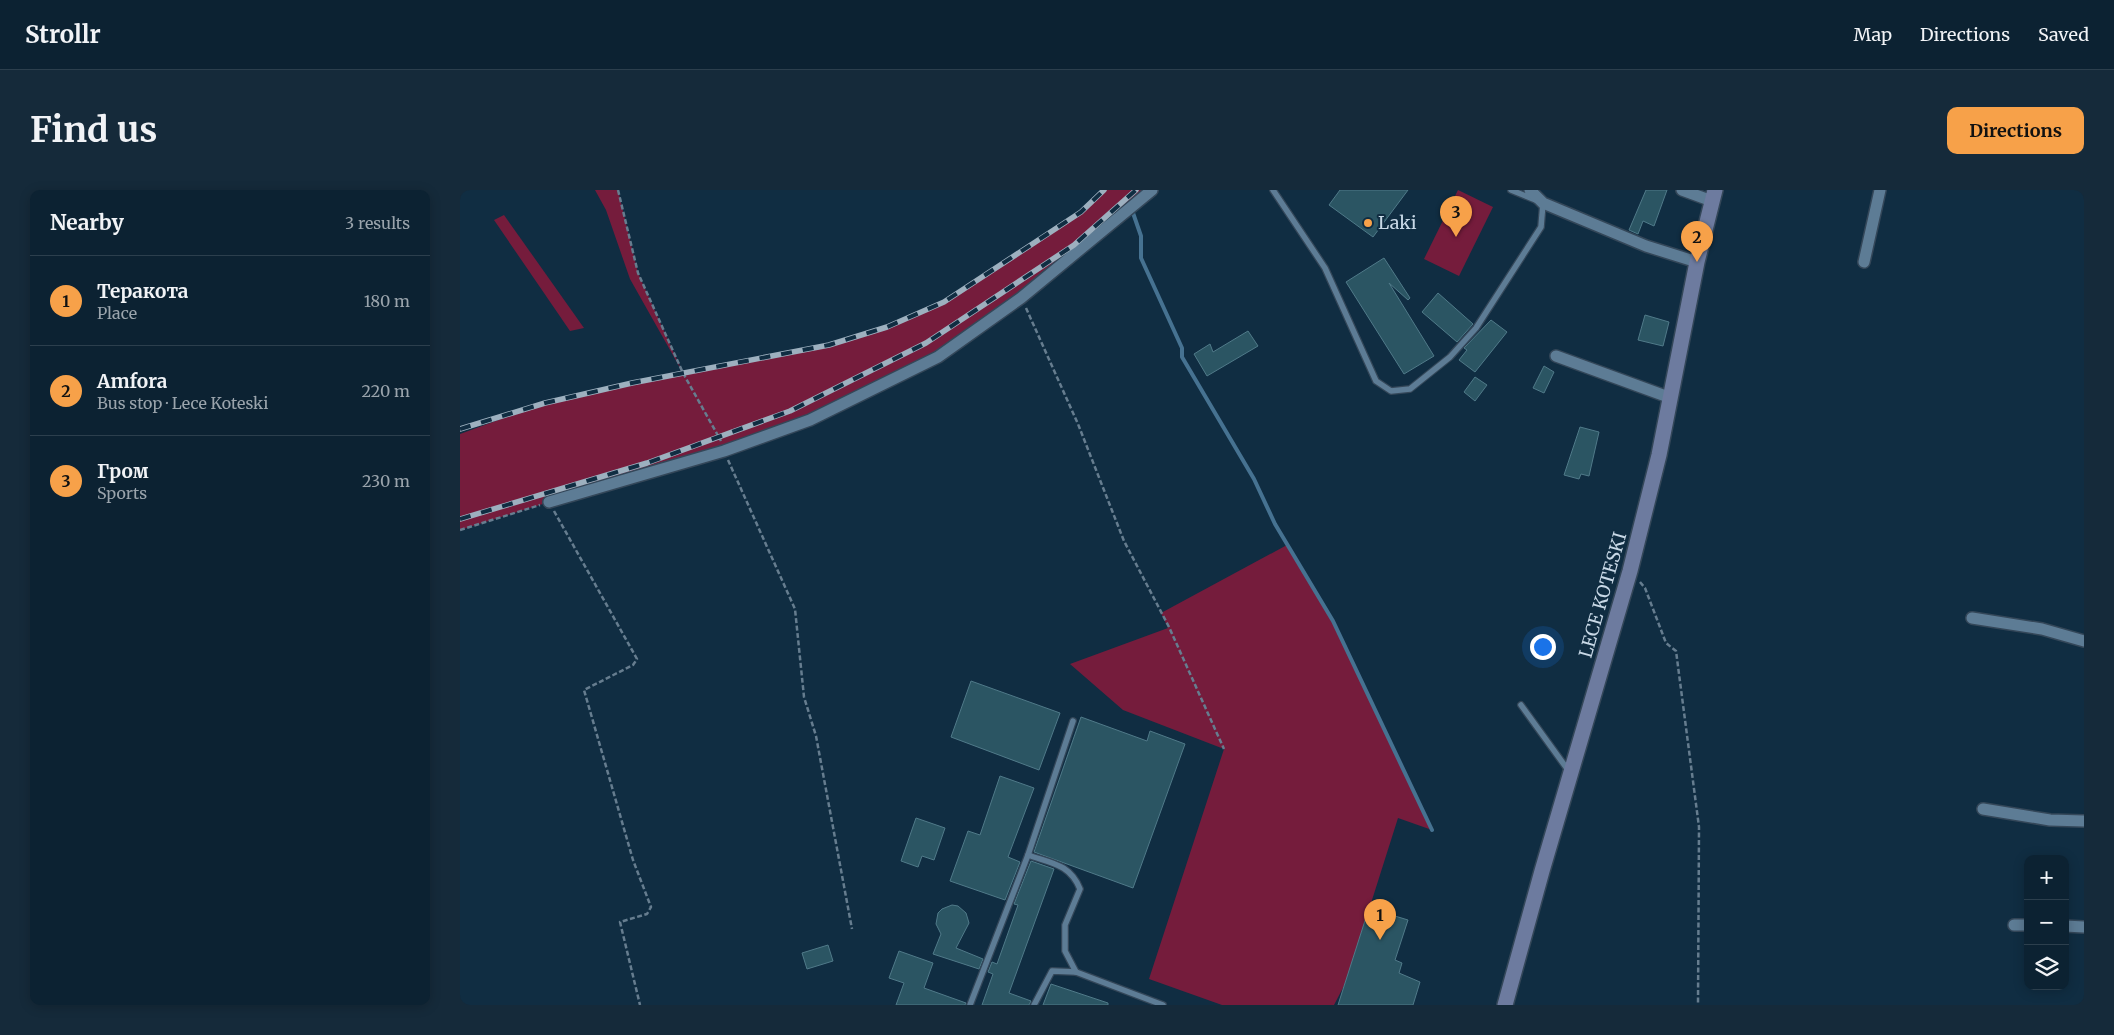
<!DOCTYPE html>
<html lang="en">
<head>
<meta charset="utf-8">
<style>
  body { margin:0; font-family:Merriweather,serif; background:#152a3a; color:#f1f3f6 }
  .controls { position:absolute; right:15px; bottom:15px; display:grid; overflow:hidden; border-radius:10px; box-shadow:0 2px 12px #0003 }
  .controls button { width:45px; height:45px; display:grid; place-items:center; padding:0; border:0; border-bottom:1px solid #2c3f4d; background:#0c2232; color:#f1f3f6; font:25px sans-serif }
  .you { position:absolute; left:1082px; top:456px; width:18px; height:18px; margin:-12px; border:4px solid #fff; border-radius:50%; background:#1a73e8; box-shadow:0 0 0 8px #1a73e833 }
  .badge { display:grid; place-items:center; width:32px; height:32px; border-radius:50%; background:#f7a149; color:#111; font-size:16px; font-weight:700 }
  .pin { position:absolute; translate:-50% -41px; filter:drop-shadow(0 1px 2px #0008) }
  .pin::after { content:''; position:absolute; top:26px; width:18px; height:15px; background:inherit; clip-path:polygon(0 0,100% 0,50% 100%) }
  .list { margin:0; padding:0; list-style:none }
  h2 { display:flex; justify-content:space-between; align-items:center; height:65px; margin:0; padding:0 20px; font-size:21px }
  h2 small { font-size:16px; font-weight:400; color:#9aa4ac }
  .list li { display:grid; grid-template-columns:32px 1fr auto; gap:15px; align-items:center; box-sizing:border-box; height:90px; padding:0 20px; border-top:1px solid #2c3f4d }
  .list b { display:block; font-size:19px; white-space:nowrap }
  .list p { margin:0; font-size:16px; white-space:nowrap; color:#9aa4ac }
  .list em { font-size:16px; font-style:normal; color:#9aa4ac }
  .icon { flex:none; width:28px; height:28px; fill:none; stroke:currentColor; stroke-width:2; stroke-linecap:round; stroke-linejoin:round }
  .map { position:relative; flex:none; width:1624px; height:815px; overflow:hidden; border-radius:10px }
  header { display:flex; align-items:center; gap:30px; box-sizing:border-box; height:70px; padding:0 25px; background:#0c2232; border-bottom:1px solid #2c3f4d }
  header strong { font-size:24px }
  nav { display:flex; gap:28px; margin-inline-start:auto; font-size:18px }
  .intro { display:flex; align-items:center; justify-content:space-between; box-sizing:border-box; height:120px; padding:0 30px }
  h1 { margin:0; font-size:35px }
  .button { padding:12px 22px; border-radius:10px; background:#f7a149; color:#111; font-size:18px; font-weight:700 }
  main { display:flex; gap:30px; padding:0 30px }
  aside { flex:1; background:#0c2232; border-radius:10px; box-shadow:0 2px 12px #0003 }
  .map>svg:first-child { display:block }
  .grass { fill:#751c3c; fill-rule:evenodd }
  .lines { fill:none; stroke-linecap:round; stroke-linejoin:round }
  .stream { stroke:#467291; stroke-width:4 }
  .building { fill:#2b5563; stroke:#507a89 }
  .lane-casing { stroke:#344759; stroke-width:8 }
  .street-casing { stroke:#344759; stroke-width:14 }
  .secondary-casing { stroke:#344759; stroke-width:18 }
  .path { stroke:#667d8f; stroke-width:2.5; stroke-dasharray:5 2.5; stroke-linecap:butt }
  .lane { stroke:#5d7c95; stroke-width:5.5 }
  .street { stroke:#5d7c95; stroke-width:11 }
  .secondary { stroke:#6d7b9f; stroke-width:15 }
  .rail-casing { stroke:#9db0bf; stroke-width:5.5 }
  .rail { stroke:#102d42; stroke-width:4; stroke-dasharray:11; stroke-linecap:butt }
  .poi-dot { fill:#f7a149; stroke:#102d42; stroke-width:2 }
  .labels { text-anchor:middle; stroke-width:4; stroke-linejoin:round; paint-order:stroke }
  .poi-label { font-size:18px; fill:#c8d8e6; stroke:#102d42; text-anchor:start }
  .street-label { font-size:18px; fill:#c8d8e6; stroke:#102d42 }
</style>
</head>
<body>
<header>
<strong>Strollr</strong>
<nav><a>Map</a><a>Directions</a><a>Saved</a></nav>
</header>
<div class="intro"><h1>Find us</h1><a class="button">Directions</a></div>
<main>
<aside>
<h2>Nearby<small>3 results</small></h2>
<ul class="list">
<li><span class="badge">1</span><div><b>Теракота</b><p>Place</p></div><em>180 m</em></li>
<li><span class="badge">2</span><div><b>Amfora</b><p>Bus stop · Lece Koteski</p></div><em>220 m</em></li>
<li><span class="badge">3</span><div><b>Гром</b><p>Sports</p></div><em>230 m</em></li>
</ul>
</aside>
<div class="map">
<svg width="1624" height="815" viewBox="0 0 1624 815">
  <rect width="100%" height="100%" fill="#102d42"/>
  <g class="grass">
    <path d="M135,0h23l20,83 45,100 146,-28 58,-18 57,-25 137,-90 23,-22h48l-214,167 -128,63 -350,110v-96l85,-31 138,-30 -53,-94 -24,-69zM238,254l-51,19 -76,23v-1z"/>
    <polygon points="998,0 1033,17 999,86 964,69"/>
    <polygon points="44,25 124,138 110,141 34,30"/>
    <polygon points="827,355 873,431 972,640 938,628 886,792 874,815 762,815 689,789 764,559 663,520 610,474 708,438 701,423"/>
  </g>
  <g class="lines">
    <polyline class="stream" points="672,20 681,46 681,68 722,158 722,167 794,289 815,334 873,431 972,640"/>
  </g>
  <g class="building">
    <polygon points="880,0 948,0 913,47 869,15"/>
    <polygon points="1186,0 1207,0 1194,36 1183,31 1178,44 1169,40"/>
    <polygon points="924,68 950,108 948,110 929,93 974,166 944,184 886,92"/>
    <polygon points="978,103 1013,134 997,152 962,122"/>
    <polygon points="1185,125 1209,132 1203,156 1178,150"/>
    <polygon points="1031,130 1047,142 1015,182 999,170 1007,160 1004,158"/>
    <polygon points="788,141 798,156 747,186 734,164 750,154 753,162"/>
    <polygon points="1084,176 1094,182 1084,203 1073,198"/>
    <polygon points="1015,187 1027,195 1015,211 1004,202"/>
    <polygon points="1120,237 1139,242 1129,286 1121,284 1119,289 1104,285"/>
    <polygon points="511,491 600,523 579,580 491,547"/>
    <polygon points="621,527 687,551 690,541 725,554 673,698 574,662"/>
    <polygon points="540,586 574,598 548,667 560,672 545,710 490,691 508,641 520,645"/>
    <polygon points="456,628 485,638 474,670 462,666 458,677 441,671"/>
    <polygon points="571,671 594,679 549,803 571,811 569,815 522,815 533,784 528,782 532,772 537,774 558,715 554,714"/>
    <polygon points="492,715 498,716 506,723 509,733 496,758 523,769 519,779 473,764 481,744 476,734 478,723 482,719"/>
    <polygon points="909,718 948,730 935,770 942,773 939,783 960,792 953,815 878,815"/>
    <polygon points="368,755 373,771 347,779 342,763"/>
    <polygon points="439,761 473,773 464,798 506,813 505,815 436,815 444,793 429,788"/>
    <polygon points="591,794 648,813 648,815 583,815"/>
  </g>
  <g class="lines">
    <defs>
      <g id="lane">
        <polyline points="813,0 865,78 916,191 931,201 950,199 990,167 1016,138 1081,37 1083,13 1051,0"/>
        <polyline points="1061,515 1108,580"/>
        <polyline points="568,665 613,531"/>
        <path d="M510,815l58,-150c23,8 42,9 52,34l-15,36v26l11,21"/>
        <polyline points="574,815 592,781 616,782 703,815"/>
      </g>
      <g id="street">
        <polyline points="1070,0 1083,13 1186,56 1237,72"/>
        <polyline points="1222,0 1252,11"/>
        <polyline points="1404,72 1420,0"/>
        <polyline points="1096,166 1211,208"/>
        <polyline points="89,312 264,261 350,230 478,167 561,108 692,0"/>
        <polyline points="1512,428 1582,439 1624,451"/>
        <polyline points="1523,619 1590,630 1624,631"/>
        <polyline points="1554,735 1568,735"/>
        <polyline points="1605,736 1624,737"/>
      </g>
      <polyline id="secondary" points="1045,815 1082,681 1170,381 1199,265 1237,72 1255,0"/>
    </defs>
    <use href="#lane" class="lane-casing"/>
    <use href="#street" class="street-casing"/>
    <use href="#secondary" class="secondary-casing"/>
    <g class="path">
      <polyline points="158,0 178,83 223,183 261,251"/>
      <polyline points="566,118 618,234 664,351 709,437 764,559"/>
      <polyline points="268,270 335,419 344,507 356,546 392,739"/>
      <polyline points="94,321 177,469 173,475 124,500 173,670 191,717 187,724 160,732 180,815"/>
      <polyline points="0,340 80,315"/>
      <polyline points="1180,392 1185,398 1206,453 1216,461 1239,637 1238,815"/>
    </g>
    <use href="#lane" class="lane"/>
    <use href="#street" class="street"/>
    <use href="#secondary" class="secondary"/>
    <defs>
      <g id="rail">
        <polyline points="0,239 85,213 172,193 369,155 427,137 484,112 621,22 644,0"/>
        <polyline points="0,329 187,273 330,221 466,153 614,55 676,0"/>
      </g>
    </defs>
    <use href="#rail" class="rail-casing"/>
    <use href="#rail" class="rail"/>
  </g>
  <circle class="poi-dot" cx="908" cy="33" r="5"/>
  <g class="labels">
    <g class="poi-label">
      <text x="918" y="39">Laki</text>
    </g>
    <g class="street-label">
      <text transform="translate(1143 405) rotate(-74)" y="6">LECE KOTESKI</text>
    </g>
  </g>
</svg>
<div class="controls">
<button>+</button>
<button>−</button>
<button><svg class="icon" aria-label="layers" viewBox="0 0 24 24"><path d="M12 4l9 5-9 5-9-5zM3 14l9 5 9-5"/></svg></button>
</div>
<div class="you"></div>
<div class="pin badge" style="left:920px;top:750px">1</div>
<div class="pin badge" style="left:1237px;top:72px">2</div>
<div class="pin badge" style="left:996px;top:47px">3</div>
</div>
</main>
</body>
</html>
